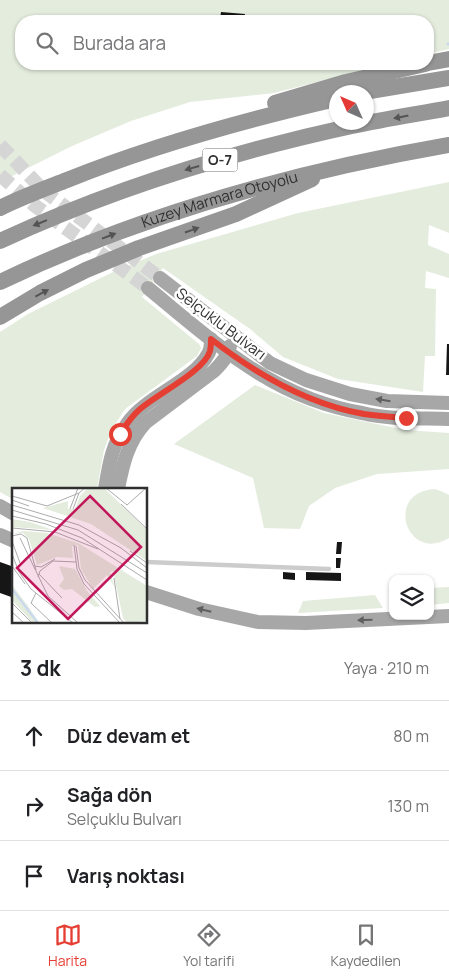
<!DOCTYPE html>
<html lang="tr">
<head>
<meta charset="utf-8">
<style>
  body { margin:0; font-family:Manrope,sans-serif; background:#f2f2f2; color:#202124 }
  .controls { position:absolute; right:15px; bottom:15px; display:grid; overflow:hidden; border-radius:10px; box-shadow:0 1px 4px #0004 }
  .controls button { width:45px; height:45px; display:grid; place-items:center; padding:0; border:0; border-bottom:1px solid #e0e0e0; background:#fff; color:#202124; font:25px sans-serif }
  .compass { position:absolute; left:329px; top:85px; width:45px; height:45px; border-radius:50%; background:#fff; box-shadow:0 1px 4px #0004; rotate:315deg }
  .stop { position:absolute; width:15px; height:15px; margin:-11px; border:4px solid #e53e33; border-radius:50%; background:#fff }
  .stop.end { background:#e53e33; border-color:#fff; box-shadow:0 1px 5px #0008 }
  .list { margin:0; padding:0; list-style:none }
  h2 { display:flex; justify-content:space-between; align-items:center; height:65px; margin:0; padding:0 20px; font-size:21px }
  h2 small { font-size:16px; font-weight:400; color:#757577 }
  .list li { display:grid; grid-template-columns:32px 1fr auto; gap:15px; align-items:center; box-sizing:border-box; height:70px; padding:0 20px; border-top:1px solid #e0e0e0 }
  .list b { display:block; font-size:19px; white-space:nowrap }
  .list p { margin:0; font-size:16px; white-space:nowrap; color:#757577 }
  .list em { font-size:16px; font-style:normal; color:#757577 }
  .icon { flex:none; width:28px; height:28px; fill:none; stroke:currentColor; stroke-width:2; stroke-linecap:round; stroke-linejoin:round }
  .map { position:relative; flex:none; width:449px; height:635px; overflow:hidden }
  .search { position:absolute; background:#fff; box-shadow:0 1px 4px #0004; left:15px; right:15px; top:15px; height:55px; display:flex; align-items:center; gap:12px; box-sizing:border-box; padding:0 18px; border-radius:20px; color:#757577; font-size:19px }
  .sheet { height:275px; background:#fff }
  nav { display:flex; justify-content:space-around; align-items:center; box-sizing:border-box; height:70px; border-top:1px solid #e0e0e0; background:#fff; font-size:14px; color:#757577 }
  nav a { display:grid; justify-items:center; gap:2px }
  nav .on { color:#e53e33 }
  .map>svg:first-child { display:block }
  .green { fill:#e4ecde }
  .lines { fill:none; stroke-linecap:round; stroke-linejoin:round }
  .stream { stroke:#cadaec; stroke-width:3 }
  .building { fill:#161616 }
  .primary-tunnel { stroke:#d5d5d5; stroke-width:14; stroke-dasharray:14 7; stroke-linecap:butt }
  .lane { stroke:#ccc; stroke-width:4.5 }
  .primary { stroke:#a7a7a7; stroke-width:14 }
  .highway { stroke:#969696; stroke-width:16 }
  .oneway { fill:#535353 }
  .oneway2 { fill:#5f5f5f }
  .route { stroke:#e53e33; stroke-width:6 }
  .labels { text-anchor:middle; stroke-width:5; stroke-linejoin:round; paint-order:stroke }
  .shield { fill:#fff; stroke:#6d6d6d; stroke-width:1 }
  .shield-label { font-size:14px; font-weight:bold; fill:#2f2f2f }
  .street-label { font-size:15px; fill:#2f2f2f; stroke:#fff }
  .inset-river { fill:none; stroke:#cadaec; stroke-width:2.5 }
  .inset-road { fill:none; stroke:#acacac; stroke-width:1 }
  .view { fill:#c2185b; fill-opacity:0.15; stroke:#c2185b; stroke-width:2.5 }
  .inset-edge { fill:none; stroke:#2f2f2f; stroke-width:2.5 }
</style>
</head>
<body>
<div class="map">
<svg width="449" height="635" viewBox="0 0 449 635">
  <rect width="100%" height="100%" fill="#fff"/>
  <g class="green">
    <polygon points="0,0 449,0 449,49 428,54 428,21 21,21 21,64 387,64 274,93 190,102 131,121 72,146 0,182"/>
    <polygon points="449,182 449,233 429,225 428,245 449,254 449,278 426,271 425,288 436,289 435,356 425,356 423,392 338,379 283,357 250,329 163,268 142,297 199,344 201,348 197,356 125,409 111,431 104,450 97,489 14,489 14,500 0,492 0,332 28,314 111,273 156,254 298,213"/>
    <polygon points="255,385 324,413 405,430 449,433 449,469 377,474 335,488 309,506 300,529 264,528 253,478 174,444"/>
    <path d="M435,489l8,3 6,3v43c-42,26 -66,-46 -14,-49z"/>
    <polygon points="449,587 449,603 430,605 430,588"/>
    <polygon points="375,595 383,608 298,613 303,601"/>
  </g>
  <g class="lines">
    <polyline class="stream" points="448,44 449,44"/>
  </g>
  <g class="building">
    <polygon points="221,12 245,14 244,21 220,19"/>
    <polygon points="447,344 449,344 449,375 446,375"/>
    <polygon points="337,542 342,542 341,554 336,554"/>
    <polygon points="336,558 341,558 340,568 336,568"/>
    <polygon points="0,562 14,567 14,598 0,593"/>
    <polygon points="283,572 295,573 295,580 283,579"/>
    <polygon points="306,572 341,573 341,581 306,580"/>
  </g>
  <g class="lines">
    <g class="primary-tunnel">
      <polyline points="0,145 44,191 160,278"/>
      <polyline points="0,175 34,205 148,288"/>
    </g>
    <polyline class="lane" points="146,562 329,569"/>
    <g class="primary">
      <polyline points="160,278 270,363 306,380 350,394 387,401 449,403"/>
      <path d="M148,288c50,41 101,88 163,111 16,6 34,11 51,14 28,7 59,5 87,6"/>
      <path d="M105,489c4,-24 7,-46 22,-65 19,-28 66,-42 81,-70 3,-4 3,-10 3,-15"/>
      <path d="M118,489c5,-26 10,-47 27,-66l69,-52c8,-8 14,-15 16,-25"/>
      <polyline points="0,506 14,514"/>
      <polyline points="0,535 14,541"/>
      <polyline points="146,592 199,609 258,622 306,623 449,616"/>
    </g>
    <g class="highway">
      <polyline points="428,63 449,59"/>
      <polyline points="364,92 449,78"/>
      <polyline points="275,103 346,82 425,64"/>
      <path d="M0,208c22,-11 44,-19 67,-28 87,-35 178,-60 269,-81"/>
      <path d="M0,241c112,-52 232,-89 352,-115 32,-7 65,-12 97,-18"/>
      <path id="s1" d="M0,282c142,-68 294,-110 449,-137"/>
      <polyline points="0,317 40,293 86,270 139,248 236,214 312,179"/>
    </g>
  </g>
  <defs><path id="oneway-solid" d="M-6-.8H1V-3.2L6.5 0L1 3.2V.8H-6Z" transform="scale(1.25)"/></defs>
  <g class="oneway">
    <use href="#oneway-solid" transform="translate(401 117) rotate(169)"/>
    <use href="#oneway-solid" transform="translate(192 168) rotate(164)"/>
    <use href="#oneway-solid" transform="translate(40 223) rotate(158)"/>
    <use href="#oneway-solid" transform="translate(192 230) rotate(-19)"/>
    <use href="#oneway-solid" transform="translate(109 236) rotate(-21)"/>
    <use href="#oneway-solid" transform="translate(42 293) rotate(-28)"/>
  </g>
  <g class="oneway2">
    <use href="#oneway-solid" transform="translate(383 400) rotate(-171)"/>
    <use href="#oneway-solid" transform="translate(204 610) rotate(-166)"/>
    <use href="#oneway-solid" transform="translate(365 620) rotate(178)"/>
  </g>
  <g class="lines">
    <path class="route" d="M120,434c6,-9 11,-17 19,-24 16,-15 65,-38 71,-59 1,-4 1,-8 1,-12 45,35 96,65 153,75 14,2 28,3 42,4"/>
  </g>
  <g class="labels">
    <rect class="shield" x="202.5" y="148.5" width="35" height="23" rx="4"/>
    <g class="shield-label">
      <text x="220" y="165">O-7</text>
    </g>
    <g class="street-label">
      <text dy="5" stroke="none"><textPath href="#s1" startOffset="235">Kuzey Marmara Otoyolu</textPath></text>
      <text transform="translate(221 324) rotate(37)" y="5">Selçuklu Bulvarı</text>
    </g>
  </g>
  <g transform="translate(12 488)">
    <rect width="135" height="135" fill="#fff"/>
    <path d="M76,0h16l43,42v31l-56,-37 -48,-16 25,-7v8h7l5,-13zM0,31l18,3 23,8 -41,-3zM12,43l23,2 31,10 69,43v35l-20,2 -4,-5 -10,-47 -3,1 5,16 -8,-13 -14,14 -12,-20 -3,-24 -6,1 1,12 -16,-1 -20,8 -8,-26 -6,-6 -11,1zM47,78l16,3 12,22 13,15 -5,1 -23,-18 -8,1 -5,-4 5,-7zM0,97l16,21 11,17h-6l-21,-23z" fill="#e4ecde"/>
    <path class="inset-river" d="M0,101l26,34"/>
    <path class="inset-road" d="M94,0l21,17 19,-17M0,8l35,10 32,-13M0,12l17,6M109,16l26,25M0,17l67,20 42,23 26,20M58,21l8,-21M61,21l6,-16 6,-5M0,22l66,20 69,43M0,28l34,8 36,14 65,42M0,40l43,4 43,17M0,48l9,-2 6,4 9,32M8,50l28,58 30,27M0,53l8,22M62,57l3,24 7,15 36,39M64,58l3,22 6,12 39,43M118,63l17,12M0,66l7,18 12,17 42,34M0,78l13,18M23,78l6,1 14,-8M27,86l23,24M26,89l2,-6 13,-10 23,1M102,90l6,41M24,105l-5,10 21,20M0,115l20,20M0,124l12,11"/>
    <path class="view" d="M78,8l51,51 -73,72 -51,-51z"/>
    <rect width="135" height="135" class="inset-edge"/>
  </g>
</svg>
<div class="controls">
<button><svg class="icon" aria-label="layers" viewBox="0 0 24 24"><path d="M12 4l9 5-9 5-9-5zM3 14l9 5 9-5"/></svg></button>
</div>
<svg class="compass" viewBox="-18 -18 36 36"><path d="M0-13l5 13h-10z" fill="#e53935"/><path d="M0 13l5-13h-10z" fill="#757577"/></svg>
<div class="stop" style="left:120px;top:434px"></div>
<div class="stop end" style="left:406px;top:418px"></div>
<div class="search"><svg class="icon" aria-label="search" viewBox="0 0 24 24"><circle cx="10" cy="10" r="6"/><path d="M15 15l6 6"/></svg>Burada ara</div>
</div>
<section class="sheet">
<h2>3 dk<small>Yaya · 210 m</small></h2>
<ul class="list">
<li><svg class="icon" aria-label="ahead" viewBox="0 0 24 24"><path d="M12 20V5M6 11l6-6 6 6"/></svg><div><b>Düz devam et</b></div><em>80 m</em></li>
<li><svg class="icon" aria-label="right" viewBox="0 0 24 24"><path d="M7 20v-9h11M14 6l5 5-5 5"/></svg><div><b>Sağa dön</b><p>Selçuklu Bulvarı</p></div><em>130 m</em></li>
<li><svg class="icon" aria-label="arrive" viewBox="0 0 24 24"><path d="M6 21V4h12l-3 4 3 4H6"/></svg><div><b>Varış noktası</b></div></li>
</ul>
</section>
<nav>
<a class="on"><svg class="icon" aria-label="map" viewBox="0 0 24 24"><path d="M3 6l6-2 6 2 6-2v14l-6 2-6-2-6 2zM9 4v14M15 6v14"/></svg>Harita</a>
<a><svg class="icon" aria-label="directions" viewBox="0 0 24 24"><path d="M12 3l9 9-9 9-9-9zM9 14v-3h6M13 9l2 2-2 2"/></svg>Yol tarifi</a>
<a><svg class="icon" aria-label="saved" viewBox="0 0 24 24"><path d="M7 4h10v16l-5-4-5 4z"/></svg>Kaydedilen</a>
</nav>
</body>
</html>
